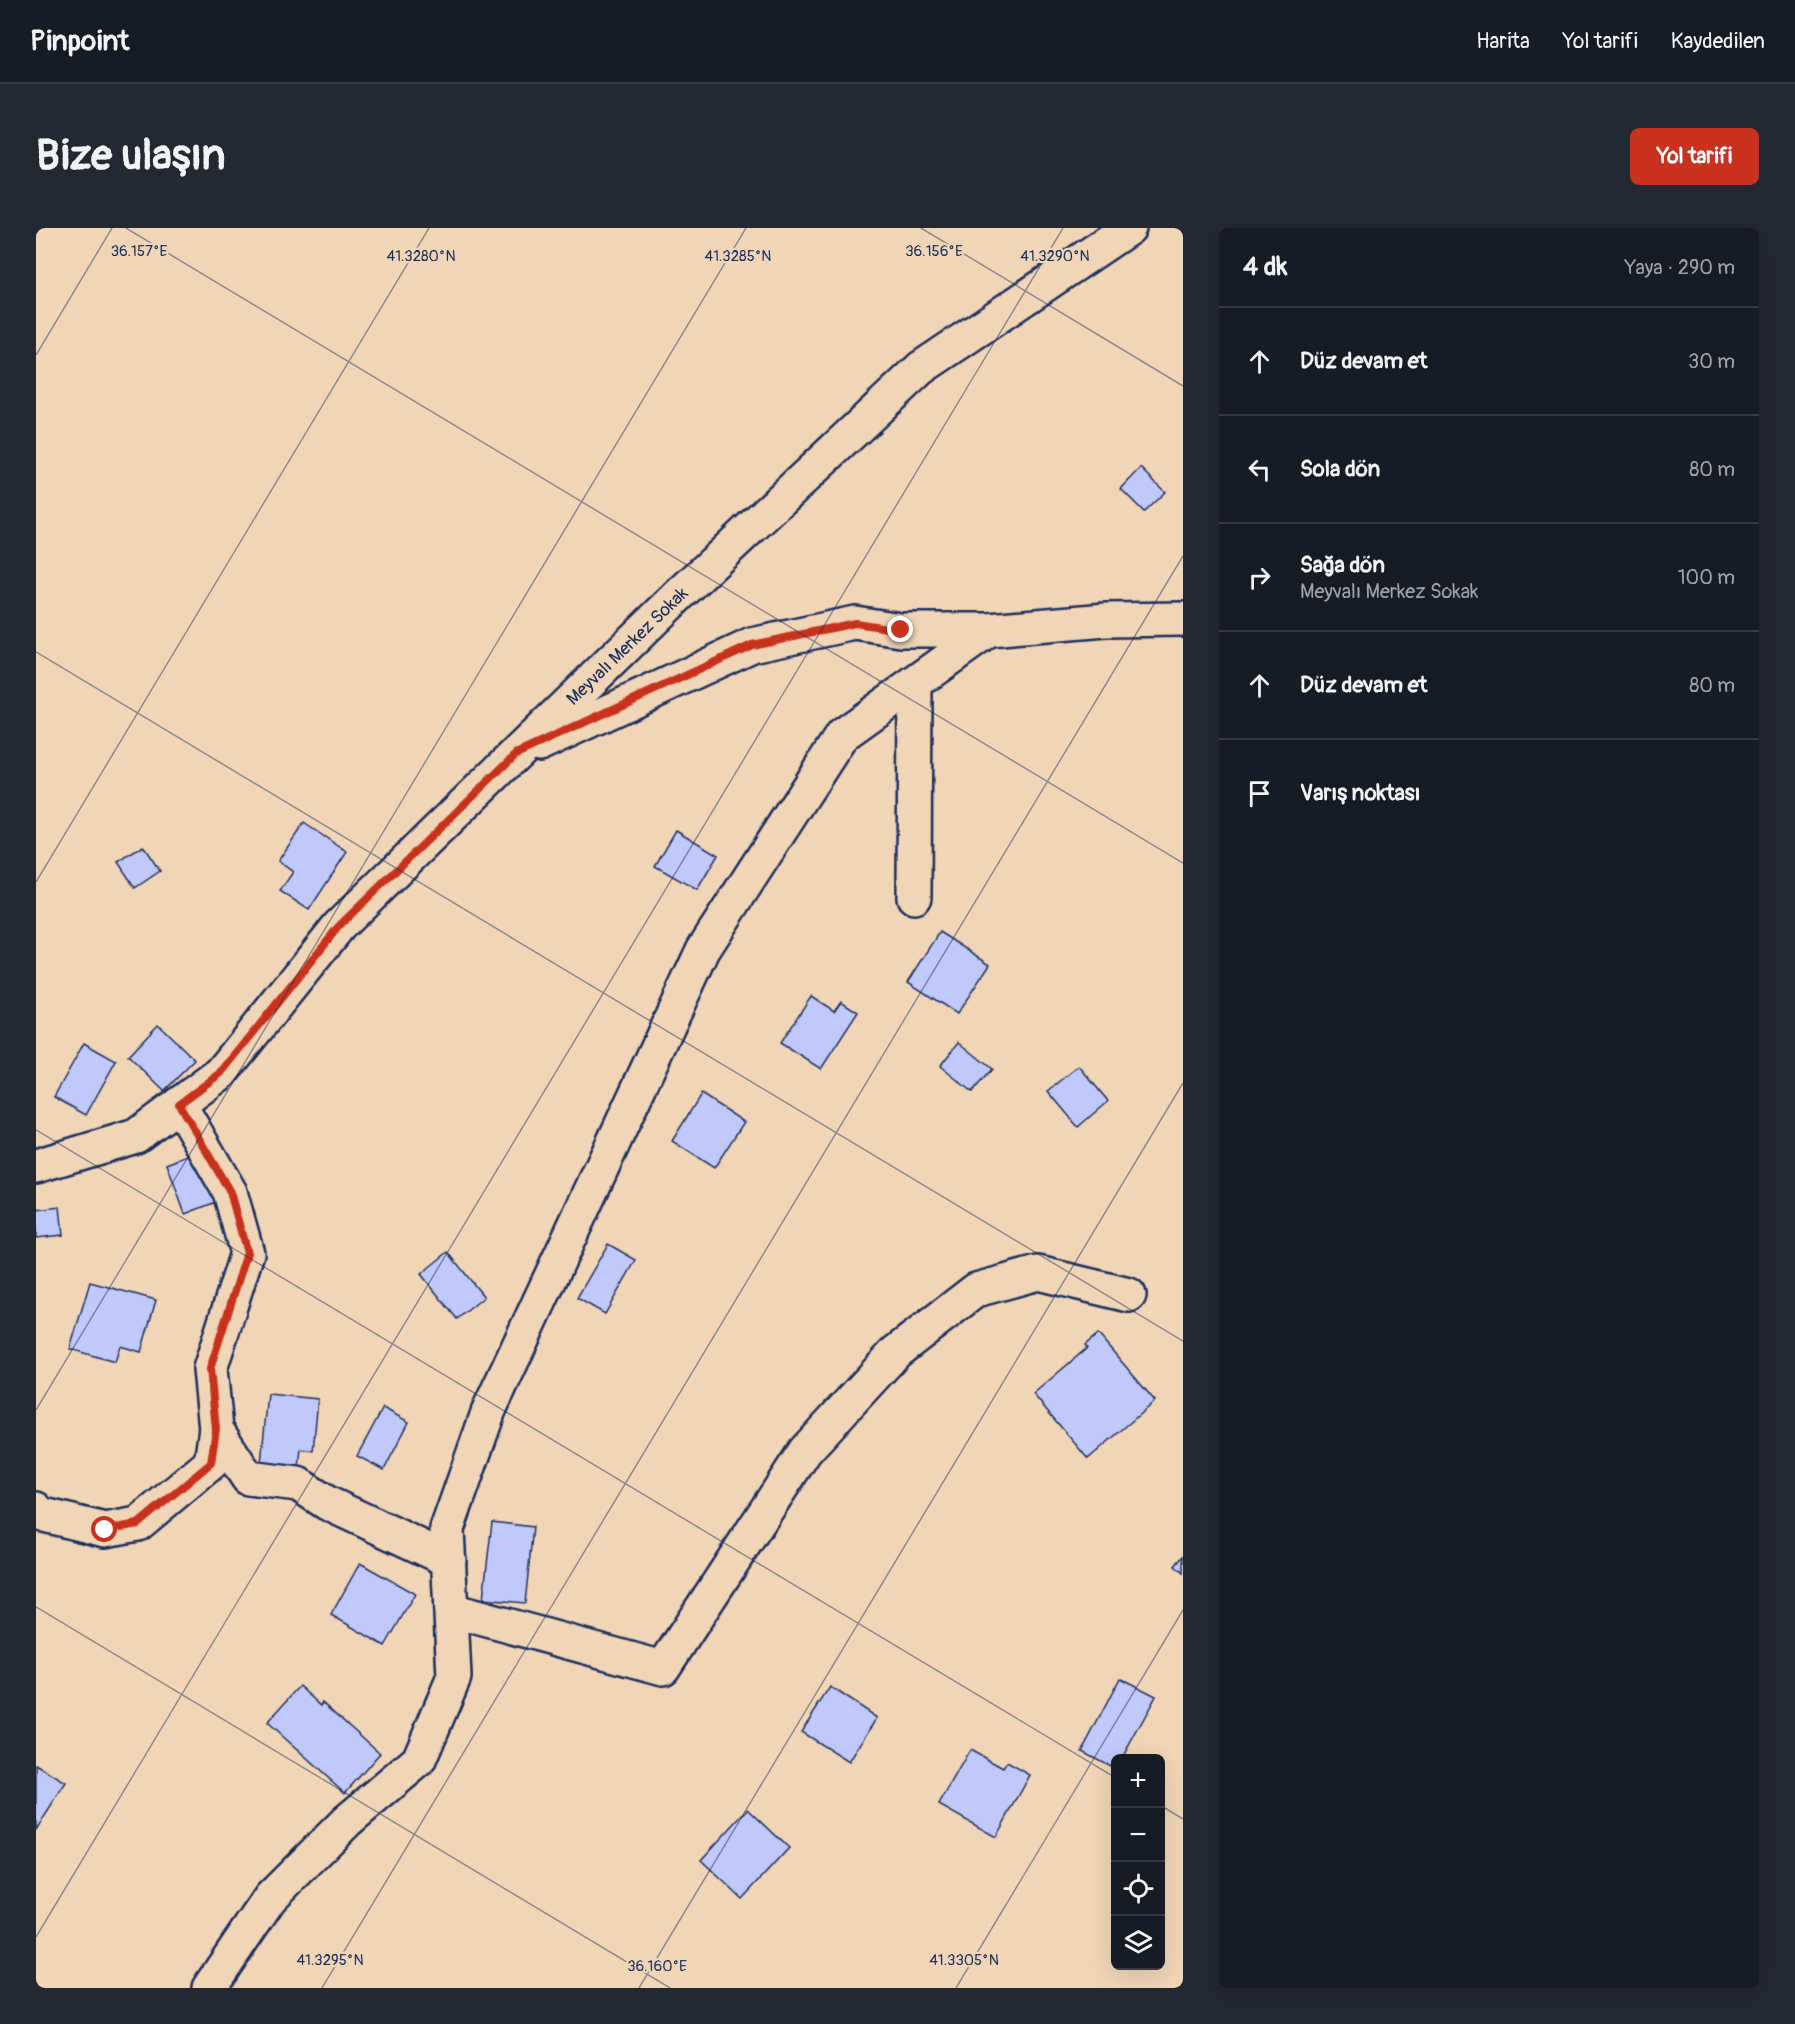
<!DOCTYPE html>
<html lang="tr">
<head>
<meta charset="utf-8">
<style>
  body { margin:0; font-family:Pangolin,sans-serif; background:#242831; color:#f1f3f6 }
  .controls { position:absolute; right:18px; bottom:18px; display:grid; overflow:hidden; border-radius:9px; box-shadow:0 6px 24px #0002 }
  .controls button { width:54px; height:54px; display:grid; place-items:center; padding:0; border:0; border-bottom:2px solid #363941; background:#171b24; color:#f1f3f6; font:30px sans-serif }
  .stop { position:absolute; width:18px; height:18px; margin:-14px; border:4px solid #c8321e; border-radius:50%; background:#fff }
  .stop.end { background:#c8321e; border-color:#fff; box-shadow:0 2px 6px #0008 }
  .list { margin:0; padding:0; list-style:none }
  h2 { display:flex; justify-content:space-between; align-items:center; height:78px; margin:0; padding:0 24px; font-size:26px }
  h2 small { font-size:20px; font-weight:400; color:#9ea1a6 }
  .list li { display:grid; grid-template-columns:39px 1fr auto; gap:18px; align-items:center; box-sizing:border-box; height:108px; padding:0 24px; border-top:2px solid #363941 }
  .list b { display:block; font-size:22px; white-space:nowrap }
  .list p { margin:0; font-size:20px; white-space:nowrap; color:#9ea1a6 }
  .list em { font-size:20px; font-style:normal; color:#9ea1a6 }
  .icon { flex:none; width:33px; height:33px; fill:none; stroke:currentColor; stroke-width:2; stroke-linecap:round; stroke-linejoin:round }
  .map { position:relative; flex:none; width:1147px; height:1760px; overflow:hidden; border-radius:9px }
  header { display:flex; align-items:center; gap:36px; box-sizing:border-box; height:84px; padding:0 30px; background:#171b24; border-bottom:2px solid #363941 }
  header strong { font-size:28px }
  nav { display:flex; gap:33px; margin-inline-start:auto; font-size:21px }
  .intro { display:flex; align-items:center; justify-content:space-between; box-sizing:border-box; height:144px; padding:0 36px }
  h1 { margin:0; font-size:42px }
  .button { padding:15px 27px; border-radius:9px; background:#c8321e; color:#fff; font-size:21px; font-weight:700 }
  main { display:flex; gap:36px; padding:0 36px }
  aside { flex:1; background:#171b24; border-radius:9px; box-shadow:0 6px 24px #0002 }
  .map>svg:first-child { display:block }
  .building { fill:#c1c9fb; stroke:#1b2f5e; stroke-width:1.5 }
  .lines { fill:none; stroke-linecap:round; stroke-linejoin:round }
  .minor-casing { stroke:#1b2f5e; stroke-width:38 }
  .minor { stroke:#f0d5b7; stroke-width:33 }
  .route { stroke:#c8321e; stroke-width:8 }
  .ticks { fill:none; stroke:#1b2f5e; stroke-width:1.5; stroke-opacity:0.45 }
  .labels { text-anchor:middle; stroke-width:4.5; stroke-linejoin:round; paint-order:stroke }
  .street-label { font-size:18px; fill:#1b2f5e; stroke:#f0d5b7 }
  .ticks-label { font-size:15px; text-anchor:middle; fill:#1b2f5e; stroke:#f0d5b7; stroke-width:4.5; stroke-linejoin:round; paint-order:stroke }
</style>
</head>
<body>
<header>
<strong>Pinpoint</strong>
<nav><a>Harita</a><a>Yol tarifi</a><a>Kaydedilen</a></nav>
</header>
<div class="intro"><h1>Bize ulaşın</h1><a class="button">Yol tarifi</a></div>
<main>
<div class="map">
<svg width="1147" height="1760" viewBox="0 0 1147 1760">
  <rect width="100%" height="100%" fill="#f0d5b7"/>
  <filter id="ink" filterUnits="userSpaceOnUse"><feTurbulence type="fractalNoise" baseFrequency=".0167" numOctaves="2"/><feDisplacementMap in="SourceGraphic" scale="12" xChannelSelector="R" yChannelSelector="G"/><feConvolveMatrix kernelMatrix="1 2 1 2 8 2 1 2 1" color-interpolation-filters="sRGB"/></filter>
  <g filter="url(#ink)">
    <g class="building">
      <polygon points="1105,240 1129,264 1108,284 1085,261"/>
      <polygon points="268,595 311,624 273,682 244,663 257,644 242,633"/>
      <polygon points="640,602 682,627 661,662 619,638"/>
      <polygon points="107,618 124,643 99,660 82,634"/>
      <polygon points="904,704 954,736 921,786 872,754"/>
      <polygon points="775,768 798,783 805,773 822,784 785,841 744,815"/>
      <polygon points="122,796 159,832 128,863 92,828"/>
      <polygon points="923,814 956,841 936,864 904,838"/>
      <polygon points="48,815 80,833 50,887 18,869"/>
      <polygon points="1043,838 1072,873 1042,899 1012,863"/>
      <polygon points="665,866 708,894 678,940 636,913"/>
      <polygon points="162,924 180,974 149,986 131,936"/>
      <polygon points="24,979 27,1007 0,1010 0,982"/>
      <polygon points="572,1016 600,1032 569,1086 541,1070"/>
      <polygon points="412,1024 448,1069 421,1091 385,1046"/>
      <polygon points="54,1054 120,1072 105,1124 84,1118 79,1134 34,1121"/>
      <polygon points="1062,1106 1119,1173 1052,1231 997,1166 1051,1120 1049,1117"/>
      <polygon points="232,1166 282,1171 277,1223 265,1221 263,1239 225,1235"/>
      <polygon points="347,1180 373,1194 348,1242 321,1228"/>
      <polygon points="456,1294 497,1299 489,1375 447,1371"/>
      <polygon points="1147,1328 1147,1345 1139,1338"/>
      <polygon points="324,1335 379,1366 349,1418 295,1387"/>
      <polygon points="1084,1450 1120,1468 1086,1530 1080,1530 1080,1541 1046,1523"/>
      <polygon points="264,1458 285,1477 287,1474 344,1525 309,1565 231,1495"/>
      <polygon points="794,1459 841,1490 813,1534 765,1504"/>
      <polygon points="934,1522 967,1540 971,1534 994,1547 960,1609 903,1577"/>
      <polygon points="0,1537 30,1555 0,1602"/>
      <polygon points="712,1581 753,1620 706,1671 665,1632"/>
    </g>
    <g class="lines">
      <defs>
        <g id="minor">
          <polyline points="503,516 716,417 819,395 865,402 953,402 1070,392 1147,391"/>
          <polyline points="878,669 879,455"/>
          <polyline points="143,876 194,964 211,1025 174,1141 180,1201 212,1250 262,1256 291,1275 413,1332"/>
          <polyline points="0,938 100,908 185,845 303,698 642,368 885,140 1093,0"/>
          <polyline points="0,1281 4,1286 69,1302 102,1296 175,1235 180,1201"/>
          <polyline points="415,1382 627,1440 769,1223 860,1124 940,1062 1002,1045 1093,1067"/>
          <polyline points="173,1760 234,1670 311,1593 383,1532 418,1449 411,1301 453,1182 667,722 806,507 953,402"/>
        </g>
      </defs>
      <use href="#minor" class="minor-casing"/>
      <use href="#minor" class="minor"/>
    </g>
  </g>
  <g class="lines" filter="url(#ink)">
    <polyline class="route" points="69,1302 102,1296 175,1235 180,1201 174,1141 211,1025 194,964 143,876 185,845 303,698 480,526 716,417 819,395 865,402"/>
  </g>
  <path class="ticks" d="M90,0l1057,635M885,0l262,158M0,127l76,-127M0,424l1147,689M0,654l393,-654M0,902l1080,648M0,1182l710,-1182M0,1379l634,381M1124,1577l23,14M0,1709l1027,-1709M286,1760l861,-1432M603,1760l544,-905M920,1760l227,-378"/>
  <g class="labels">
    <g class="street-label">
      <text transform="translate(591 418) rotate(-44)" y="6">Meyvalı Merkez Sokak</text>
    </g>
  </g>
  <g class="ticks-label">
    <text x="103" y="28">36.157°E</text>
    <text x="898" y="28">36.156°E</text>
    <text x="702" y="33">41.3285°N</text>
    <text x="385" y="33">41.3280°N</text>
    <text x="1019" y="33">41.3290°N</text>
    <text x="294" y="1737">41.3295°N</text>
    <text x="928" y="1737">41.3305°N</text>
    <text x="621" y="1743">36.160°E</text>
  </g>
</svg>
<div class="controls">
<button>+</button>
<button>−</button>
<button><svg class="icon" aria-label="locate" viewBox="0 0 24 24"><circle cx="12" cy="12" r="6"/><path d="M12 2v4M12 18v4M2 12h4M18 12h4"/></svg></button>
<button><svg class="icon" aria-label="layers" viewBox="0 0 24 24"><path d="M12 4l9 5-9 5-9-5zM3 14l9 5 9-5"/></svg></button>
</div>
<div class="stop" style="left:69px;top:1302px"></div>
<div class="stop end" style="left:865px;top:402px"></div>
</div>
<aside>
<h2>4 dk<small>Yaya · 290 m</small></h2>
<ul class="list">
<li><svg class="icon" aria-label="ahead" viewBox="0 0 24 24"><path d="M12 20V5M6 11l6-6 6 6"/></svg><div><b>Düz devam et</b></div><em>30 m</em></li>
<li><svg class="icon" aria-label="left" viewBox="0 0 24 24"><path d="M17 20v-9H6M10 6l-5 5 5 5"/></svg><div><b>Sola dön</b></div><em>80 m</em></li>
<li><svg class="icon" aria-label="right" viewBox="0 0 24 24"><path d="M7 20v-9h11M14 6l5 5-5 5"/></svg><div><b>Sağa dön</b><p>Meyvalı Merkez Sokak</p></div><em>100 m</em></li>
<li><svg class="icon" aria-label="ahead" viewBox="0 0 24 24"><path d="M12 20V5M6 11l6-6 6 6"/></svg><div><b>Düz devam et</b></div><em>80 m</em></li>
<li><svg class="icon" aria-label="arrive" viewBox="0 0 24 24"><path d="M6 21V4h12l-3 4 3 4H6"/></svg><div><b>Varış noktası</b></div></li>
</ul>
</aside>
</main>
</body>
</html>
